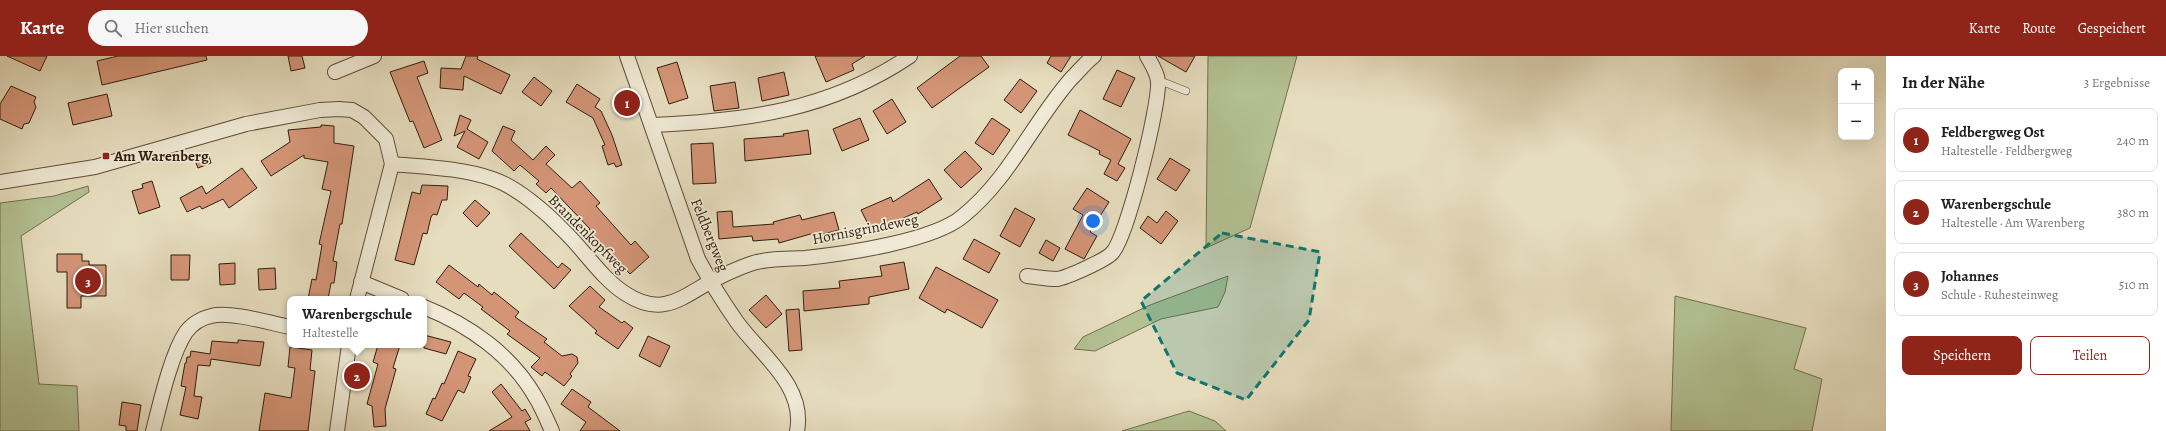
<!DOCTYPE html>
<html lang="de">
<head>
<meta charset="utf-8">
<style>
  body { margin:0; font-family:Alegreya,serif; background:#f6f6f6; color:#202124 }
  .controls { position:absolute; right:12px; top:12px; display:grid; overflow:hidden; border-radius:8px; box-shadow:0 4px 16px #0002 }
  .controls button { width:36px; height:36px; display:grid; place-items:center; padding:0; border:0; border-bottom:1px solid #e0e0e0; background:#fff; color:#202124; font:20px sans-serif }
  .you { position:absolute; left:1093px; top:165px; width:14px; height:14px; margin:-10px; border:3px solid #fff; border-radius:50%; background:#1a73e8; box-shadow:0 0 0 6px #1a73e833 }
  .badge { display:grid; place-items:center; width:26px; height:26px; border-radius:50%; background:#8f2418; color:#fff; font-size:13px; font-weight:700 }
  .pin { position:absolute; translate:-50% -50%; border:2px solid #fff; box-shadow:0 1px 4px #0006 }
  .popup { position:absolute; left:287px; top:240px; width:140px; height:52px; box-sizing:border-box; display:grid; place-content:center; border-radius:8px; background:#fff; filter:drop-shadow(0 1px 3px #0005); font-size:13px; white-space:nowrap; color:#757577 }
  .popup b { font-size:15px; color:#202124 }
  .popup::after { content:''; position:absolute; left:50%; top:100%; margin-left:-8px; border:8px solid transparent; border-top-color:#fff }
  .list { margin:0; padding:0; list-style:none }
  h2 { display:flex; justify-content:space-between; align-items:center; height:52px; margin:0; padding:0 16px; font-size:17px }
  h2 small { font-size:13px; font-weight:400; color:#757577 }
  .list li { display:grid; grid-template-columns:26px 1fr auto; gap:12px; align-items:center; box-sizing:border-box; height:64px; margin:0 8px 8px; padding:0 8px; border:1px solid #e0e0e0; border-radius:8px }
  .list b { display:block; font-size:15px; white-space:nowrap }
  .list p { margin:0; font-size:13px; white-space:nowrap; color:#757577 }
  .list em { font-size:13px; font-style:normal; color:#757577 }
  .actions { display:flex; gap:8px; padding:12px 16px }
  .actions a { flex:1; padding:9px 0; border:1px solid #8f2418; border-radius:8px; text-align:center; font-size:14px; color:#8f2418 }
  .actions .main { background:#8f2418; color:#fff }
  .icon { flex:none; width:22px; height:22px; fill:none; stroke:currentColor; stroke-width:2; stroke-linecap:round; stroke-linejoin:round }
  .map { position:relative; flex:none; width:1886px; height:375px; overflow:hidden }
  header { display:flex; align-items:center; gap:24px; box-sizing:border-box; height:56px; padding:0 20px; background:#8f2418; color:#fff }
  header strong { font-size:19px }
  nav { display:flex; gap:22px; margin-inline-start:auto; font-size:14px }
  .search { width:280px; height:36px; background:#f6f6f6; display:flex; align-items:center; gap:10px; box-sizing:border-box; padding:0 14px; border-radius:22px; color:#757577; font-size:15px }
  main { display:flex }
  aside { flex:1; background:#fff }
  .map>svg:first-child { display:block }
  .green { fill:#b3c193; stroke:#726f50 }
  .building { fill:#d49577; stroke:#311d0d }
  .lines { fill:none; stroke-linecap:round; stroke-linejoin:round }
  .lane-casing { stroke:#5e4d39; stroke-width:8 }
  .street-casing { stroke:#5e4d39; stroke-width:16 }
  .lane { stroke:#efe9d5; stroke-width:7 }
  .street { stroke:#efe9d5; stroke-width:14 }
  .marked { fill:#0f766e; fill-opacity:0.2; stroke:#0f766e; stroke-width:3; stroke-dasharray:8 5; stroke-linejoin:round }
  .poi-dot { fill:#8f2418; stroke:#efe9d5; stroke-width:1.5 }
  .labels { text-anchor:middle; stroke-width:3.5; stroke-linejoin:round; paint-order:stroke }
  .poi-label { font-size:15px; font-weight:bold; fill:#311d0d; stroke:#efe9d5; text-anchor:start }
  .street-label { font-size:15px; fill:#311d0d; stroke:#efe9d5 }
</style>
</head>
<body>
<header>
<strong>Karte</strong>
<div class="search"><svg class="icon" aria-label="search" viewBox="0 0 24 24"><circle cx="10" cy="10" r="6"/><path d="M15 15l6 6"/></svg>Hier suchen</div>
<nav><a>Karte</a><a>Route</a><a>Gespeichert</a></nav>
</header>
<main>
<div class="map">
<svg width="1886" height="375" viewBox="0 0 1886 375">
  <rect width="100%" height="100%" fill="#e6ddbe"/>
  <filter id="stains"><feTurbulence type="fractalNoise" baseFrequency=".005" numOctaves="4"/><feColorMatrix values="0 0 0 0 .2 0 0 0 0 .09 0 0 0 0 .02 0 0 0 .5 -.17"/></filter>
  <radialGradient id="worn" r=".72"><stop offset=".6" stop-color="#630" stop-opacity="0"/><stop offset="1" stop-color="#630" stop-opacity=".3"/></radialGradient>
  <g class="green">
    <polygon points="1208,0 1297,0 1250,172 1206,192"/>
    <polygon points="88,130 89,136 21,180 39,328 77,330 79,375 0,375 0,147 54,140"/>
    <polygon points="1228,220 1225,236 1218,251 1161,263 1095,295 1074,293 1083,281 1150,249"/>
    <polygon points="1675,240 1806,272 1794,313 1822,323 1812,375 1671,375"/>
    <polygon points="1189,355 1215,365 1226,375 1122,375"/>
  </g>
  <g class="building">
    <polygon points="7,0 47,0 40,15"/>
    <polygon points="118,0 206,0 207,4 102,29 97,5"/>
    <polygon points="288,0 302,0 305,12 291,15"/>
    <polygon points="466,0 478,0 477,3 510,19 501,38 464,20 463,34 440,32 441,12 461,13"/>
    <polygon points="815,0 865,0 852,8 854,14 826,26"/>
    <polygon points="960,0 981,0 989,11 932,52 917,32"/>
    <polygon points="1051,0 1071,0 1061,16 1047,7"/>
    <polygon points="1158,0 1195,0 1186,16"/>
    <polygon points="424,5 428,17 417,21 442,84 424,92 413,65 410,66 390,16"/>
    <polygon points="677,6 688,42 669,48 657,12"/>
    <polygon points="1117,14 1135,22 1121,51 1103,43"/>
    <polygon points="784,16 789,39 762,45 758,22"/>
    <polygon points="534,21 552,35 541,50 522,36"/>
    <polygon points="1020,23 1037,35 1021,57 1004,44"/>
    <polygon points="735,26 739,52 714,55 710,30"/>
    <polygon points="577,28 600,43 595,51 601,55 612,79 622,109 616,111 614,107 608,109 602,90 605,89 593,62 566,46"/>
    <polygon points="11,30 36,41 34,46 36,51 29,67 24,68 22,73 0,63 0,48"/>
    <polygon points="107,38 112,60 73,69 68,47"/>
    <polygon points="892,43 906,66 887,78 873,55"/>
    <polygon points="1080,54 1131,83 1118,108 1125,112 1117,125 1104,118 1111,104 1099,98 1100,95 1068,79"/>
    <polygon points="460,59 471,64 467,73 488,86 479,103 457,91 465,75 454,80"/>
    <polygon points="860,62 869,84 842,95 833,73"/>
    <polygon points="992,62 1010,74 993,99 975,87"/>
    <polygon points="321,69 334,70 334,87 354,90 342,168 340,168 333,205 337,206 334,227 331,227 328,243 308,243 312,223 316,224 322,189 319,188 331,135 322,133 328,106 304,102 304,99 271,120 261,105 290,86 288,74 321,71"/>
    <polygon points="503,70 515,75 511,84 533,104 546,90 555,99 546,108 572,132 580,125 600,147 596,150 631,189 635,185 649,201 630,218 610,197 609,198 588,175 590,173 551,132 546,137 536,128 539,125 520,109 514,115 492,95"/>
    <polygon points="808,74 811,98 745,105 744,83 784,80 783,78"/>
    <polygon points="713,87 716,127 693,128 691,88"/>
    <polygon points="965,95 982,113 961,132 944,114"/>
    <polygon points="208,97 211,107 198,112 194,102"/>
    <polygon points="1170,102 1190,114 1176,135 1157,123"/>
    <polygon points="242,112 257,132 229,152 223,143 202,153 200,150 187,156 180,142 202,130 206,138"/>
    <polygon points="929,123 942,143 918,158 917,156 872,176 861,154 891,141 893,146"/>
    <polygon points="152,125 160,151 139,158 132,135 143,132 142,128"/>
    <polygon points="422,129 448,130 447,144 442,144 437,159 433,158 431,161 427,178 423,177 414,209 395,204 412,136 420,138"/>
    <polygon points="1087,132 1109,146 1090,176 1097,180 1084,203 1065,193 1083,159 1073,153"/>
    <polygon points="475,144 490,157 477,171 463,157"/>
    <polygon points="1015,152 1035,163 1020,191 1000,180"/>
    <polygon points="732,155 733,171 774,168 773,166 800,159 802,164 834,156 839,174 815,180 814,177 779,187 778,183 753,185 752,180 719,183 717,156"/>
    <polygon points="1166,155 1178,165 1161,188 1140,172 1148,160 1157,167"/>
    <polygon points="521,177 558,212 562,207 571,214 554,233 509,190"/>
    <polygon points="974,183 1000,197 989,217 963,203"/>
    <polygon points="1046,184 1060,192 1053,205 1039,197"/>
    <polygon points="57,198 82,198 82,205 89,205 89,209 106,209 106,240 81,240 81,252 67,252 67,216 57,216"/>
    <polygon points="171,199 190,199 189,224 171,224"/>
    <polygon points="904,206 909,233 869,241 869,248 804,255 803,235 840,232 839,225 882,220 880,210"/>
    <polygon points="235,207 235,228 220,229 219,208"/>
    <polygon points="449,209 478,231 479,228 492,239 494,236 519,256 515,261 547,283 544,286 562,300 572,298 577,301 578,307 570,318 572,320 564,330 545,316 542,320 531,311 540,302 507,278 510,275 481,253 483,251 464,237 459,243 436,226"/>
    <polygon points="936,211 998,244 982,272 947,253 945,257 919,242"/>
    <polygon points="275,212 276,233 259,234 258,213"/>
    <polygon points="590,230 605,244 599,251 622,267 624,265 633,272 618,293 595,277 597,275 569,250"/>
    <polygon points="766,239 782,258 766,272 749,254"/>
    <polygon points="799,253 802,294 789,295 786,254"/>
    <polygon points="424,279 451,286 446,298 424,292"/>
    <polygon points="648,280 670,290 660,311 639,300"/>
    <polygon points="238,284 264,286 260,310 211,303 210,310 198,309 194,340 202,341 198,363 180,359 186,331 181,330 185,307 186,307 187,301 190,301 191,295 210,298 212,285 238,287"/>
    <polygon points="378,289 400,289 393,312 396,313 385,353 386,370 374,371 372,350 367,348 378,308 373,306"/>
    <polygon points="290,291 312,294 310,314 315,315 308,375 259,375 265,337 291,342 295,312 288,311"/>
    <polygon points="458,295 476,303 468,320 471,321 464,337 458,334 442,365 426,358 433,342 435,343 442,327 444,328"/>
    <polygon points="501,328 522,355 525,353 531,363 525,366 530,375 489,375 512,361 492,336"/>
    <polygon points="572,333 591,346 588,351 620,375 580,375 586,366 561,348"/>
    <polygon points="122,346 141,349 137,375 126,375 126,370 119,369"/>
  </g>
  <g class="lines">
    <defs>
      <polyline id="lane" points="1158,24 1186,35"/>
      <g id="street">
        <path d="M627,0l71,203c12,22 25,43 39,63 23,32 69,64 60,109"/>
        <polyline points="335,16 374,0"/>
        <path d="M652,69c94,-4 178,-15 258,-69"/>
        <path d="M392,108c33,3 70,4 101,15 24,8 54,34 71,52 21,20 38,48 62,63 34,22 53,6 82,-11 13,-7 28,-14 42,-19 16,-6 38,-5 55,-6 39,-4 129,-17 158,-42 46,-37 69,-92 107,-136 8,-8 15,-17 24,-24"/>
        <polyline points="0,126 95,111 246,68 320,54 339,53 352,54 364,61 386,83 392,108 357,243"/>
        <path d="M1027,220c10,1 20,3 30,3 9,-1 49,-19 55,-26 15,-15 48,-149 46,-172 -1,-9 -7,-18 -11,-25"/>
        <polyline points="361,226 402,243"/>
        <path d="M424,251c45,18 88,48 112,91 6,10 11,22 16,33"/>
        <path d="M153,375c7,-27 18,-77 33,-99 6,-8 16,-14 25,-16 19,-5 59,7 79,11"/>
        <polyline points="337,375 349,289"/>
      </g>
    </defs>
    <use href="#lane" class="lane-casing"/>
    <use href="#street" class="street-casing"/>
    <use href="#lane" class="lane"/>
    <use href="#street" class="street"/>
  </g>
  <path class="marked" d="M1222,177l98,19 -11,68 -63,80 -69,-27 -36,-72z"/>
  <rect class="poi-dot" x="102" y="96" width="8" height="8" rx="2"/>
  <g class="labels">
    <g class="poi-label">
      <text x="114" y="105">Am Warenberg</text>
    </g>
    <g class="street-label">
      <text transform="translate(865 173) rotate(-11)" y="5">Hornisgrindeweg</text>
      <text transform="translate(588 178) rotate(45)" y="5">Brandenkopfweg</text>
      <text transform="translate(710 179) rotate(68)" y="5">Feldbergweg</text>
    </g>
  </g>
  <rect width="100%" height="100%" filter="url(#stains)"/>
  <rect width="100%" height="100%" fill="url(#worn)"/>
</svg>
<div class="controls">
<button>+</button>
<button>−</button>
</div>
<div class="you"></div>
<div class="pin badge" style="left:627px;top:47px">1</div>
<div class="pin badge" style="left:357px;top:320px">2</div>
<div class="popup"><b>Warenbergschule</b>Haltestelle</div>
<div class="pin badge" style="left:88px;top:225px">3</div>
</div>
<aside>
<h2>In der Nähe<small>3 Ergebnisse</small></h2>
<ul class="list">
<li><span class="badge">1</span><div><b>Feldbergweg Ost</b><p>Haltestelle · Feldbergweg</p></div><em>240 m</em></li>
<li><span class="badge">2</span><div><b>Warenbergschule</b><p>Haltestelle · Am Warenberg</p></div><em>380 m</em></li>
<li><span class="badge">3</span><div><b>Johannes</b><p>Schule · Ruhesteinweg</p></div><em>510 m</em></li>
</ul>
<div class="actions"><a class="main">Speichern</a><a>Teilen</a></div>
</aside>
</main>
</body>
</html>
